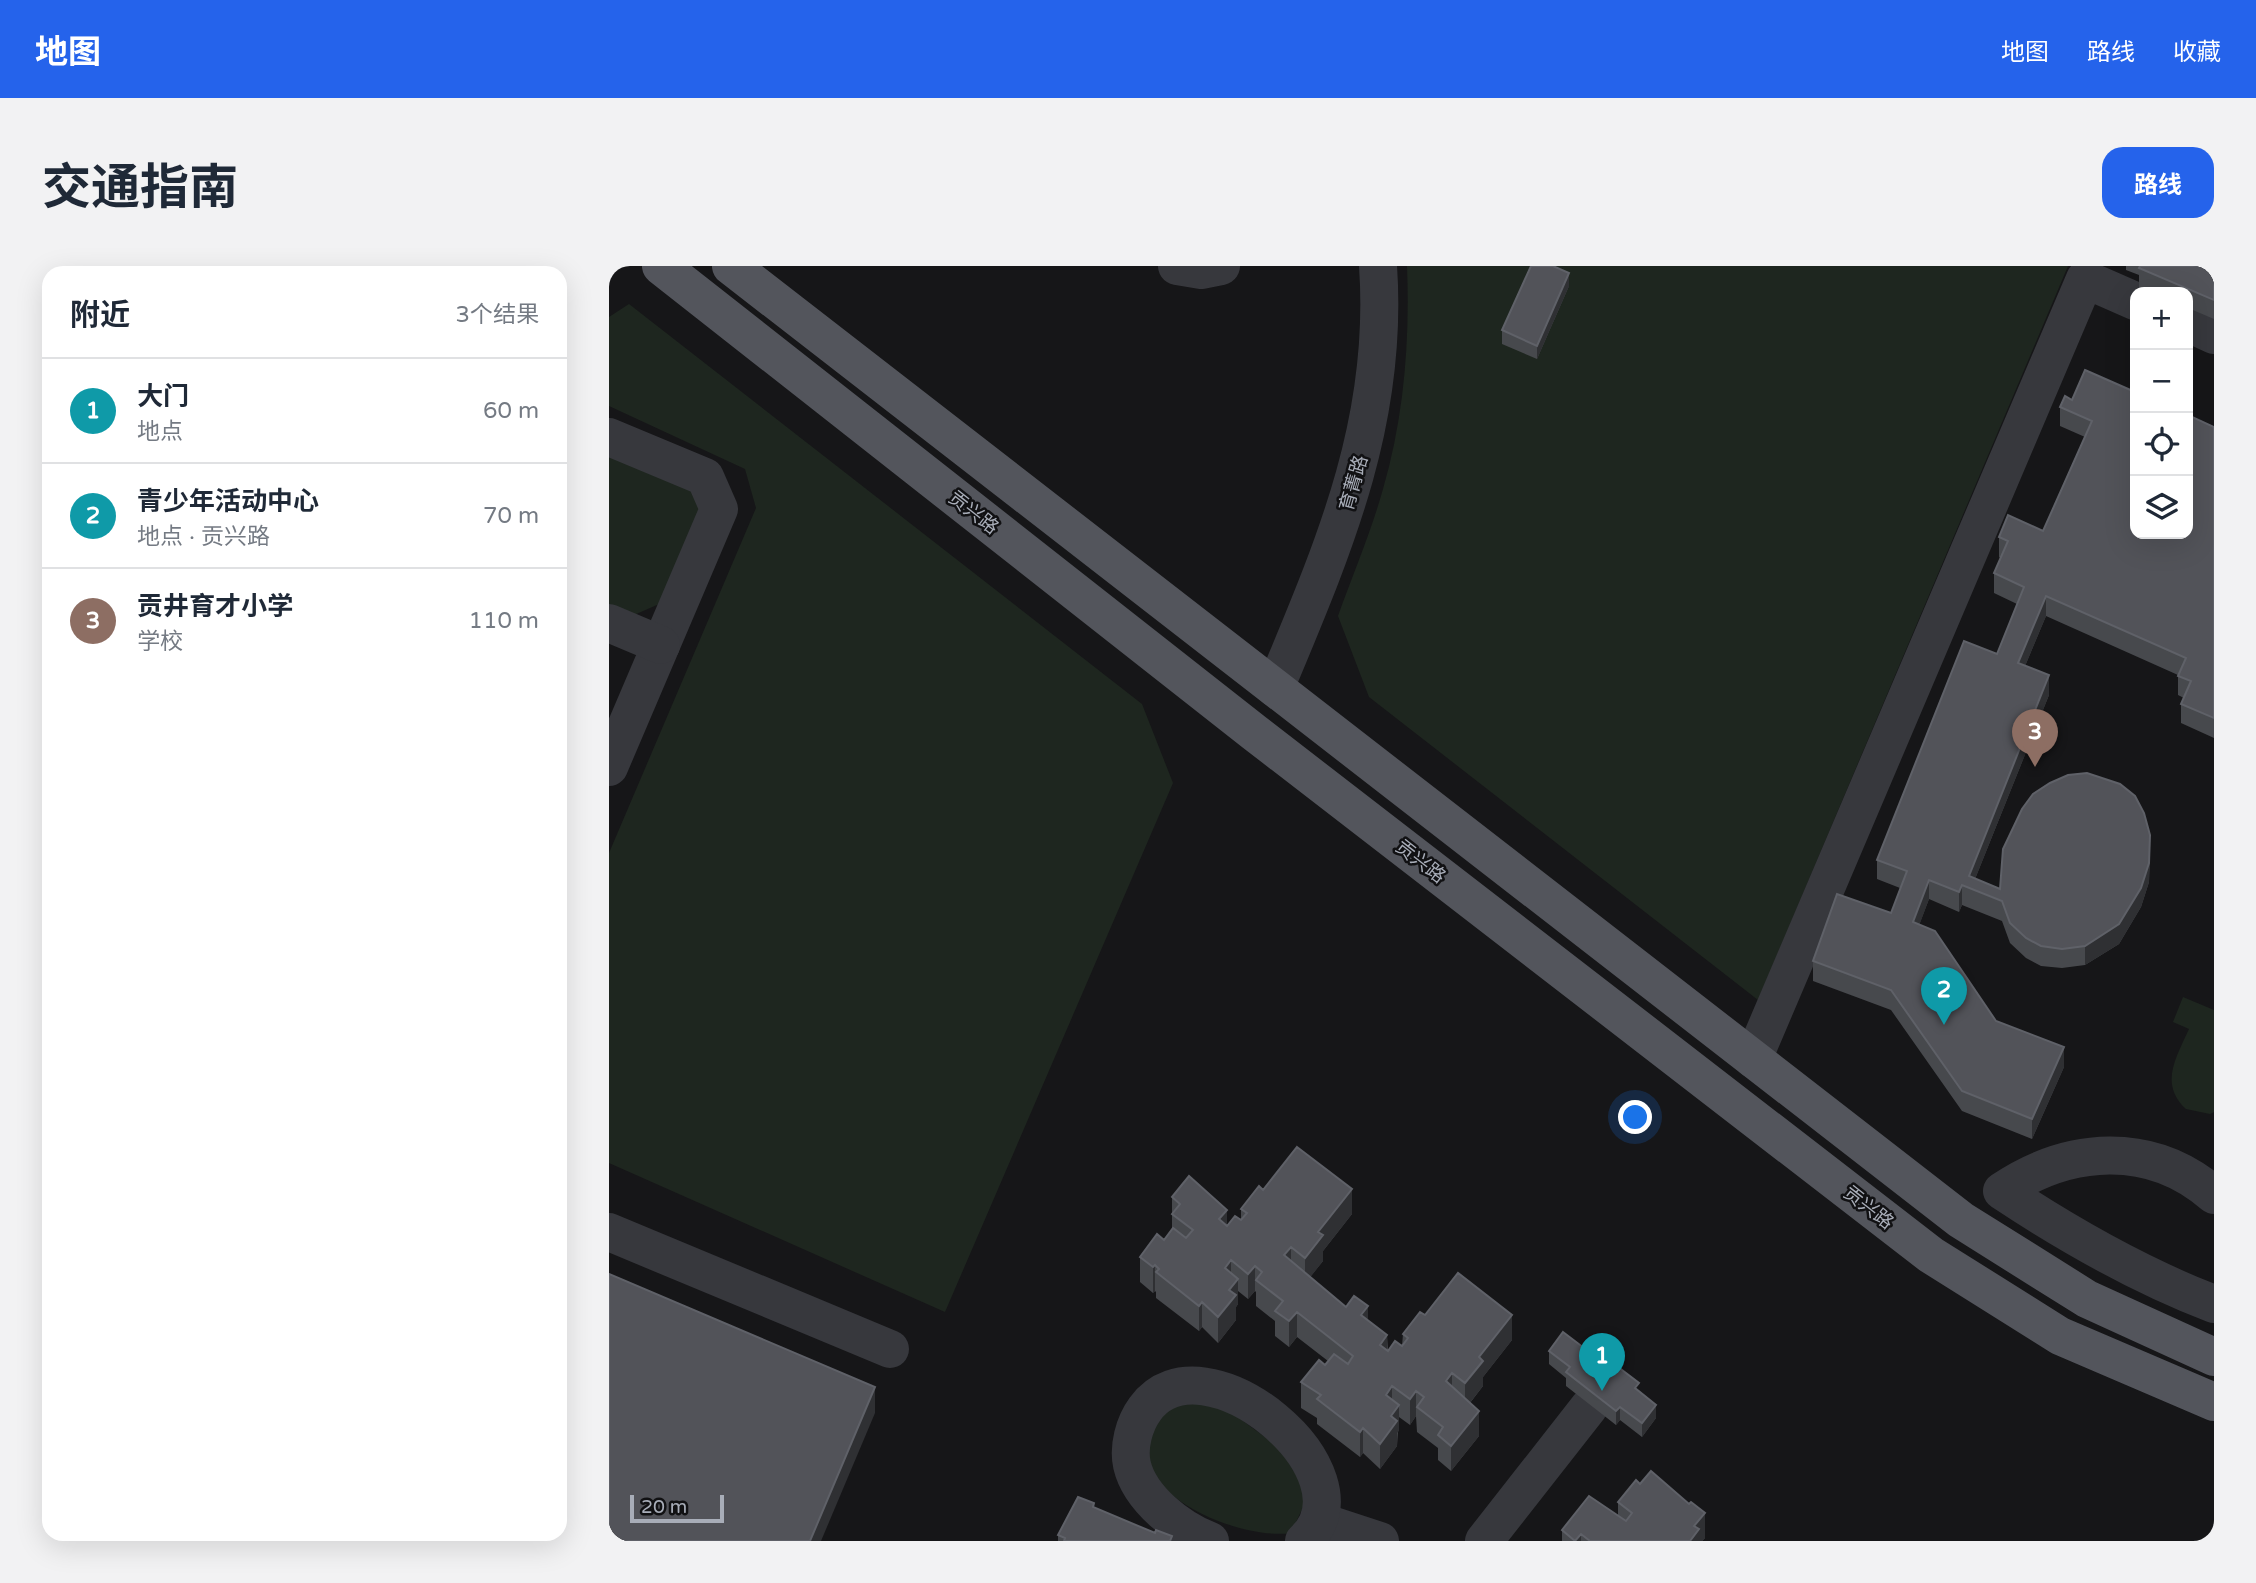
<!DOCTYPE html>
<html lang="zh">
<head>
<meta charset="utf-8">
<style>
  body { margin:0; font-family:"Varela Round","Noto Sans SC",sans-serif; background:#f2f2f3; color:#1f2937 }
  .controls { position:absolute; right:21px; top:21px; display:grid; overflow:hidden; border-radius:14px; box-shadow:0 7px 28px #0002 }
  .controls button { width:63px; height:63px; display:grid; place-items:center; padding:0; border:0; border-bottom:2px solid #e0e1e3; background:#fff; color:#1f2937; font:35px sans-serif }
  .scale { position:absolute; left:21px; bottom:18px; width:94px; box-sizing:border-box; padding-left:7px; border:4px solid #a8adb8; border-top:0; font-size:19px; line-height:24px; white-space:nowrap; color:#a8adb8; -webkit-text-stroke:5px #111113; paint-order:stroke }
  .you { position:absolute; left:1027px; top:852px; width:24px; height:24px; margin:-18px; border:5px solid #fff; border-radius:50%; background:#1a73e8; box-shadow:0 0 0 10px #1a73e833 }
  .badge { display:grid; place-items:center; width:46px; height:46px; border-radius:50%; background:#2563eb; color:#fff; font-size:23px; font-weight:700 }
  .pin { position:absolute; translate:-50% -58px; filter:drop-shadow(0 2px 4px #0008) }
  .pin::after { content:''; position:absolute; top:37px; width:24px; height:21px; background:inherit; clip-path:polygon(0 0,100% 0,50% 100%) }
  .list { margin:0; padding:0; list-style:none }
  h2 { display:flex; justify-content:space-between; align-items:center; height:91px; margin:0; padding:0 28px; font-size:30px }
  h2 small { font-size:23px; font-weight:400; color:#747a83 }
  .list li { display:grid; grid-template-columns:46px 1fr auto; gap:21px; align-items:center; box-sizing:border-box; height:105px; padding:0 28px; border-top:2px solid #e0e1e3 }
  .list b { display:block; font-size:26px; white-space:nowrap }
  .list p { margin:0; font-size:23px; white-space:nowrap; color:#747a83 }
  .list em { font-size:23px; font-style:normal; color:#747a83 }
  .icon { flex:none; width:38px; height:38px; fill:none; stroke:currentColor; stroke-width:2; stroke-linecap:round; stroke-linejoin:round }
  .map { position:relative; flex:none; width:1605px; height:1275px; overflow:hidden; border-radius:21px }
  header { display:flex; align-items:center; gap:42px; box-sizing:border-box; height:98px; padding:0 35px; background:#2563eb; color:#fff }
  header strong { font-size:33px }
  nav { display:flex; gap:38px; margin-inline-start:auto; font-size:24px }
  .intro { display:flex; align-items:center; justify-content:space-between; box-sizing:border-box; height:168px; padding:0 42px }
  h1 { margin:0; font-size:49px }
  .button { padding:18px 32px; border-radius:21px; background:#2563eb; color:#fff; font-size:24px; font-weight:700 }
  main { display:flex; gap:42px; padding:0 42px }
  aside { flex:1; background:#fff; border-radius:21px; box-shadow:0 7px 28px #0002 }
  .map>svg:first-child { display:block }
  .green { fill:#1e261f }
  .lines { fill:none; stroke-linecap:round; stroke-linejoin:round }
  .minor { stroke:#37383d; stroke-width:38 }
  .major { stroke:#53555c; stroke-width:38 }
  .wall { fill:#47494d }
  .shaded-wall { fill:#2f3033 }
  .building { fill:#525359; stroke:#5f6168; stroke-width:2 }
  .labels { text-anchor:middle; stroke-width:5; stroke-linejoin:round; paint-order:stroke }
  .street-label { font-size:19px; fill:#a8adb8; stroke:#111113 }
</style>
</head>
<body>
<header>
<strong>地图</strong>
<nav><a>地图</a><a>路线</a><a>收藏</a></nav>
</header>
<div class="intro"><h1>交通指南</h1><a class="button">路线</a></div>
<main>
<aside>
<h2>附近<small>3个结果</small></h2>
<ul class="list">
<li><span class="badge" style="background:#0f9aa8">1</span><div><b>大门</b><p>地点</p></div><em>60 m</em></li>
<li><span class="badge" style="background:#0f9aa8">2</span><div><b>青少年活动中心</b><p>地点 · 贡兴路</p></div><em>70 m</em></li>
<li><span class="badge" style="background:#8d6e63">3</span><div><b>贡井育才小学</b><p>学校</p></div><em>110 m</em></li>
</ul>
</aside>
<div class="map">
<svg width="1605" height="1275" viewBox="0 0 1605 1275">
  <rect width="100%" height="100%" fill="#161618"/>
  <g class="green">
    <path d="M798,0h661l-310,734 -389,-303 -31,-81c15,-42 33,-84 45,-127 21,-72 27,-148 24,-223z"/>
    <polygon points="20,38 533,438 564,517 336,1046 0,897 0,587 147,242 136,203 0,140 0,51"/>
    <polygon points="0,186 80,219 93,247 57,335 25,349 0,338"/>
    <path d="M1574,731l31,13v102l-4,2 -24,-5c-27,-25 -10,-51 3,-80l-16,-7z"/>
    <path d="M570,1134l45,7 57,42 28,45 -18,39c-50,8 -169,-41 -141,-101 6,-12 21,-23 29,-32z"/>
  </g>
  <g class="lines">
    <g class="minor">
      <polyline points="568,0 592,4 612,0"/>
      <polyline points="1579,57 1605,69"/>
      <polyline points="0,171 96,211 110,243 0,501"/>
      <polyline points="0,357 52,379"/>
      <path d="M666,422c58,-139 114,-266 103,-422"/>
      <polyline points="1144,793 1476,13 1526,35"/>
      <path d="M1605,929c-63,-55 -145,-49 -212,-4 68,45 136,84 212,113"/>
      <polyline points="0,966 281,1083"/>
      <polyline points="710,1255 771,1275"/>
      <path d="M601,1275c-31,-12 -70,-42 -78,-76 -4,-18 2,-41 13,-56 57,-80 233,65 159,132"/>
      <polyline points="875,1275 980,1141"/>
    </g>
    <g class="major">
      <polyline points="52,0 646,467 1322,989 1451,1070 1605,1136"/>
      <polyline points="122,0 1352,954 1478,1033 1605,1091"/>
    </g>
  </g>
  <g class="wall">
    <polygon points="1517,0 1605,0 1605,53 1579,42 1579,26 1540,26 1530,22 1530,9 1517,4"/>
    <polygon points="960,20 928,93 893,78 893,64"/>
    <polygon points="1463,134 1605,161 1605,472 1572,457 1572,438 1575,432 1569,429 1569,409 1437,350 1416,400 1440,429 1366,613 1391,623 1541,589 1540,616 1532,641 1510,678 1476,699 1453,702 1432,700 1417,692 1401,677 1393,655 1353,639 1350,646 1320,633 1310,659 1387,755 1455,801 1423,873 1353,845 1282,744 1204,715 1204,695 1282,647 1291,622 1268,613 1268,594 1388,388 1408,338 1385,327 1385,307 1392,292 1390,291 1390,271 1434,265 1476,171 1451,160 1451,141"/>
    <polygon points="654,924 743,948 714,985 714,995 701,1011 737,1041 759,1054 778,1069 779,1085 793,1080 794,1068 816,1049 903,1074 874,1111 874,1120 861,1137 870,1170 842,1205 829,1194 829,1182 808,1166 807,1150 801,1159 790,1151 788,1180 771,1203 754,1187 751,1191 708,1158 708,1152 692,1142 692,1116 716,1099 719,1095 688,1071 680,1081 666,1070 666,1055 647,1040 647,1026 646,1025 639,1033 629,1025 629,1038 627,1041 627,1054 609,1077 593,1061 590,1065 547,1032 547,1026 546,1025 544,1027 531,1016 531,991 555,974 563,964 563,931 618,944 618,960 632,954 632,943"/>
    <polygon points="940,1085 1030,1125 1047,1152 1033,1171 1011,1154 1007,1159 957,1120 957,1112 940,1098"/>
    <polygon points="1009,1236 1096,1272 1093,1275 953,1275 953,1264 1009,1250"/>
    <polygon points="485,1241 563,1275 449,1275 449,1269"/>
  </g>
  <g class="shaded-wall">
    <polygon points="960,7 960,20 928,93 928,80"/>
    <polygon points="1437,330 1437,350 1409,417 1409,397"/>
    <polygon points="1440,409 1440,429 1362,623 1360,610"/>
    <polygon points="1541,569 1540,616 1532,641 1510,678 1476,699 1476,680"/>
    <polygon points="1320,614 1320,633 1304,676 1304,656"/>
    <polygon points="1353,619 1353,639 1350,646 1350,626"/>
    <polygon points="1455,781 1455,801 1423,873 1423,853"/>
    <polygon points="743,923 743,948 714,985 714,995 696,1018 696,992 709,966"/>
    <polygon points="618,944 618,969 610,953"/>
    <polygon points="682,981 682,1007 675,989"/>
    <polygon points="622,994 622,1020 616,1002"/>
    <polygon points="546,999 546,1025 544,1027 544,1001"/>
    <polygon points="646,1000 646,1025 639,1033 639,1008"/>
    <polygon points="629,1013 629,1038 627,1041 627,1054 609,1077 609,1051 620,1024"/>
    <polygon points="593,1036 593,1061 590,1065 590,1040"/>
    <polygon points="759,1040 759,1066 752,1049"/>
    <polygon points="688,1046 688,1071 680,1081 680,1055"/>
    <polygon points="903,1049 903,1074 874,1111 874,1120 856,1143 856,1117 870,1091"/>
    <polygon points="778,1069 778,1094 771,1079"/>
    <polygon points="843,1107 843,1132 837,1115"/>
    <polygon points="783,1120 783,1146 777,1129"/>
    <polygon points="266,1121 266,1147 212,1275 201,1275"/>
    <polygon points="807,1125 807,1150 801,1159 801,1133"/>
    <polygon points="790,1139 790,1165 788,1167 788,1180 771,1203 771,1178 782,1150"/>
    <polygon points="1047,1139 1047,1152 1033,1171 1033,1157"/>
    <polygon points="1011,1141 1011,1154 1007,1159 1007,1145"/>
    <polygon points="870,1145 870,1170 842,1205 842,1180"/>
    <polygon points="754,1162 754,1187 751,1191 751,1166"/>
    <polygon points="1096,1247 1096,1272 1093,1275 1081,1275 1085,1260"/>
    <polygon points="972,1268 972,1275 966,1275"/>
  </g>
  <g class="building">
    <polygon points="922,0 944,0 960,7 928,80 893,64"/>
    <polygon points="1531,0 1605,0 1605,34 1530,2"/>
    <polygon points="1476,104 1526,126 1526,268 1579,268 1579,149 1605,161 1605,452 1572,438 1582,415 1569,410 1577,392 1437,330 1409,397 1440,409 1360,610 1391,623 1394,583 1413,543 1424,528 1441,517 1459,509 1478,507 1511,518 1526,530 1535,547 1541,569 1540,597 1532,622 1510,658 1476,680 1453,683 1432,680 1417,672 1401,657 1393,635 1353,619 1350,626 1320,614 1304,656 1326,665 1387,755 1455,781 1423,853 1353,825 1282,724 1204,695 1228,628 1282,647 1298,605 1268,594 1355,375 1388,388 1415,321 1385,307 1399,275 1390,271 1399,249 1434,265 1483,155 1451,141 1456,130 1463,134"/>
    <polygon points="688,881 743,923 709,966 714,969 696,992 682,981 675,989 737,1041 745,1030 759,1040 752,1049 778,1069 771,1079 779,1085 786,1075 793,1080 799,1072 794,1068 811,1046 816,1049 849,1007 903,1049 870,1091 874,1095 856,1117 843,1107 837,1115 870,1145 842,1180 829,1169 834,1161 808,1141 815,1131 807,1125 801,1133 783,1120 777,1129 790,1139 782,1150 788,1155 771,1178 754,1162 751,1166 708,1133 712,1129 692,1116 710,1094 716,1099 725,1088 739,1098 744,1090 688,1046 680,1055 666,1045 674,1035 647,1014 653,1006 646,1000 639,1008 622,994 616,1002 629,1013 620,1024 627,1029 609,1051 593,1036 590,1040 547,1006 550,1003 546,999 544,1001 531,991 548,968 555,974 564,962 577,972 584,964 563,948 571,938 563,931 580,910 618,944 610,953 618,960 626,950 632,954 638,947 632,943 650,920 654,924"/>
    <polygon points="0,1008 266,1121 201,1275 0,1275"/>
    <polygon points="954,1066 975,1082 979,1078 1030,1117 1026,1122 1047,1139 1033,1157 1011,1141 1007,1145 957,1106 961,1101 940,1085"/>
    <polygon points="1042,1205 1080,1238 1082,1236 1096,1247 1085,1260 1090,1263 1081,1275 981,1275 972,1268 966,1275 953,1264 980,1230 1017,1255 1023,1247 1009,1236 1027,1214 1031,1218"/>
    <polygon points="469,1231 485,1237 484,1241 546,1267 547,1264 563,1270 561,1275 455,1275 456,1272 449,1269"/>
  </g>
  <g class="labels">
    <g class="street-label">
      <text transform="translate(744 217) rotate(-74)" y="7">育菁路</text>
      <text transform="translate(365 246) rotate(38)" y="7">贡兴路</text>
      <text transform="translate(812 595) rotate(38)" y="7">贡兴路</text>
      <text transform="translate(1260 941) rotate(38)" y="7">贡兴路</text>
    </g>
  </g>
</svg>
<div class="controls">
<button>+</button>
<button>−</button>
<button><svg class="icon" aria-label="locate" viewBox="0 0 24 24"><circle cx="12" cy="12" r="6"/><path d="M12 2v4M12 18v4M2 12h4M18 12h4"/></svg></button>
<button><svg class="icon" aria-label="layers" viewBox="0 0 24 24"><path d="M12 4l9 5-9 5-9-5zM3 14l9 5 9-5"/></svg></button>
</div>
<div class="scale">20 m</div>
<div class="you"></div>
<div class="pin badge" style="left:993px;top:1125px;background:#0f9aa8">1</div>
<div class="pin badge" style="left:1335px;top:759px;background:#0f9aa8">2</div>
<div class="pin badge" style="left:1426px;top:501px;background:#8d6e63">3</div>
</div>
</main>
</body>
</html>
